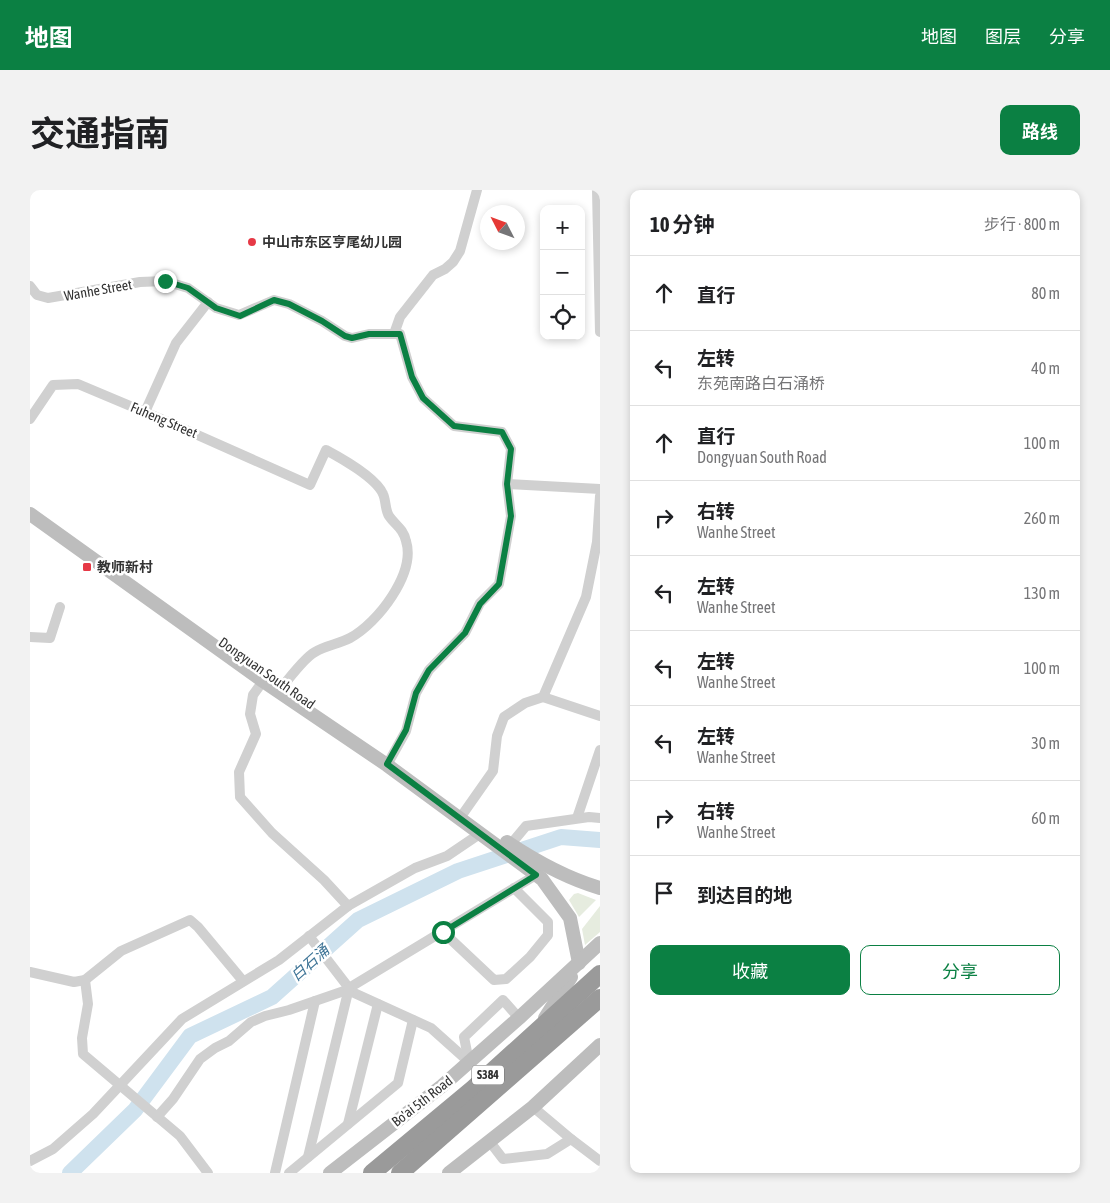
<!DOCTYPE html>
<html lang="zh">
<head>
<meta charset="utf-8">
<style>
  body { margin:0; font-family:"Asap Condensed","Noto Sans SC",sans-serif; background:#f2f2f2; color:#202124 }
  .controls { position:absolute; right:15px; top:15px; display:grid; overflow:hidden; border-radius:10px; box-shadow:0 2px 8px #0003 }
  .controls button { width:45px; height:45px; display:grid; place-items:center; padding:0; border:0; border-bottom:1px solid #e0e0e0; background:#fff; color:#202124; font:25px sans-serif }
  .compass { position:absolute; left:450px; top:15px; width:45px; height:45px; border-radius:50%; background:#fff; box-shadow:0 2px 8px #0003; rotate:312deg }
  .stop { position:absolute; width:15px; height:15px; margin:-11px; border:4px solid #0b8043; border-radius:50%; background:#fff }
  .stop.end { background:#0b8043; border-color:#fff; box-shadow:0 1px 5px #0008 }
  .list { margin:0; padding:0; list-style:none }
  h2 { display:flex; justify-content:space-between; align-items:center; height:65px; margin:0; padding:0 20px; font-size:21px }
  h2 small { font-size:16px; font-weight:400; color:#757577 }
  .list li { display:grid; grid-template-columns:32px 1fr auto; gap:15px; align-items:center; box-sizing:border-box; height:75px; padding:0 20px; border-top:1px solid #e0e0e0 }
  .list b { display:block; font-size:19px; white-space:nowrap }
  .list p { margin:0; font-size:16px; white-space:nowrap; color:#757577 }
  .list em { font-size:16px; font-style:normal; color:#757577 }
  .actions { display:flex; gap:10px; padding:15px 20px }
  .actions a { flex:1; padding:11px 0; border:1px solid #0b8043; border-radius:10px; text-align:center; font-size:18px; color:#0b8043 }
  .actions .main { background:#0b8043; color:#fff }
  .icon { flex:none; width:28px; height:28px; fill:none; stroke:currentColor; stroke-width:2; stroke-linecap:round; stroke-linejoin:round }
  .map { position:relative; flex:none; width:570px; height:983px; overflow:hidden; border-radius:10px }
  header { display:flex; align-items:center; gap:30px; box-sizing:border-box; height:70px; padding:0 25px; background:#0b8043; color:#fff }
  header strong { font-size:24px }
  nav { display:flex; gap:28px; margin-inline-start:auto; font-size:18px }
  .intro { display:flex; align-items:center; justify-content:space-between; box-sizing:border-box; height:120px; padding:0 30px }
  h1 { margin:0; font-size:35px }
  .button { padding:12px 22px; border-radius:10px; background:#0b8043; color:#fff; font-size:18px; font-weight:700 }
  main { display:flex; gap:30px; padding:0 30px }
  aside { flex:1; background:#fff; border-radius:10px; box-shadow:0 2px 8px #0003 }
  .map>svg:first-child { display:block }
  .green { fill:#e6ecdf }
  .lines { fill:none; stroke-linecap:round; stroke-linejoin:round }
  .river { stroke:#cfe2ee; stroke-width:16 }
  .street { stroke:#d0d0d0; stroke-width:10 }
  .secondary { stroke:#bdbdbd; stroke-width:14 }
  .highway { stroke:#9a9a9a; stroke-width:18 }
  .route { stroke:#0b8043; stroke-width:6 }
  .poi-dot { fill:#e63946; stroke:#fff; stroke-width:2 }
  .labels { text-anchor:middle; stroke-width:5; stroke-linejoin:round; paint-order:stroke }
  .shield { fill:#fff; stroke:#707070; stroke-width:1 }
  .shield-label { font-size:12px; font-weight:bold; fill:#333 }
  .poi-label { font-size:14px; font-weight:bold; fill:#333; stroke:#fff; text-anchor:start }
  .street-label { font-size:14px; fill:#333; stroke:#fff }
  .water-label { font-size:15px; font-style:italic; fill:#3f7597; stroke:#fff }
</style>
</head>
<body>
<header>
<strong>地图</strong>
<nav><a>地图</a><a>图层</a><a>分享</a></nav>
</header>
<div class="intro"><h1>交通指南</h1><a class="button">路线</a></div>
<main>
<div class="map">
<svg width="570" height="983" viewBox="0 0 570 983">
  <rect width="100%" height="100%" fill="#fff"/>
  <g class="green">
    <polygon points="548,703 566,710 549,727 539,710 544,704"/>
    <polygon points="570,716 570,742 555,755 552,739"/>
  </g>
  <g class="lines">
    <polyline class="river" points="40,983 105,920 160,846 242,807 328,730 428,681 531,647 570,650"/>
    <g class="street">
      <polyline points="567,0 570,142"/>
      <polyline points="0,96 7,105 18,108 110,92 135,91 158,98 186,118 209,125 244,110 259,114 292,131 315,146 322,148 339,144 370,144 382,187 393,208 424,236 472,242 481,259 477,294 481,326 469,394 450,413 435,443 399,480 386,503 376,541 357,575"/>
      <polyline points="364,144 370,127 403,85 415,79 423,72 430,61 447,0"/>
      <polyline points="115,222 146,153 178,112"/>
      <path d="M0,229l23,-34 25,-1 88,37 144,64 16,-35c15,8 50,28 57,44 3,6 2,16 6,22 6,9 14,12 17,25 10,32 -28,82 -56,97 -11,6 -24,7 -35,14 -10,5 -29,30 -36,39"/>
      <polyline points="477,294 570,299"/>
      <polyline points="0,447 20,448 30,417"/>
      <polyline points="233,491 223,505 220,524 226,544 209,582 210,607 242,643 294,690 318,716"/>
      <polyline points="513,507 556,407 567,352 570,306"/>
      <polyline points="430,628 463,581 467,546 474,527 495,513 513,507 570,526"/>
      <polyline points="547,628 570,560"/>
      <polyline points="481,654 496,636 559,627 570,628"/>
      <polyline points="413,742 464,790 476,789 500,767 518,745 518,732 484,698"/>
      <polyline points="279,746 322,802 401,838 439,872"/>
      <polyline points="0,782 44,792 55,790 91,761 160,730 168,737 213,791"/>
      <polyline points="55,790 58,814 52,848 53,864 150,946 178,983"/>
      <polyline points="439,872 434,847 473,810 489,828"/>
      <polyline points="503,917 541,949 570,971"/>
      <polyline points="127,927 143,909 170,869 185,858 199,851 221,832 235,826 259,820 314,801 506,685"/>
      <polyline points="318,934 348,814"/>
      <polyline points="460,952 473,969 517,964 541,949"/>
      <polyline points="278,967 319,798"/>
      <polyline points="0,971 23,959 63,924 152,829 249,770 318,716 385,678 417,666 451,643"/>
      <polyline points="245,983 285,811"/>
      <polyline points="259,983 368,893 383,830"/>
    </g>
    <g class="secondary">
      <polyline points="0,324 233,491 357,575 512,689 540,728 549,773"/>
      <path d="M477,652c30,20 59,36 93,46"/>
      <polyline points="515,828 541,787"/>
      <polyline points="300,983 412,896 489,828 570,753"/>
      <polyline points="419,983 503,917 570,855"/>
    </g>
    <g class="highway">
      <polyline points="342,983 443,899 570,784"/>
      <polyline points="370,983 570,808"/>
    </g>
  </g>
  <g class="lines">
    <polyline class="route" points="135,91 158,98 186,118 210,126 244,110 259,114 292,131 315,146 322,148 339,144 370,144 382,187 393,208 424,236 472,242 481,259 477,294 481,326 469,394 450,414 435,443 399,480 386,503 376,540 357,574 506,685 413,742"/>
  </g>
  <g class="poi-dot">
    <circle cx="222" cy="52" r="5"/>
    <rect x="52" y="372" width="10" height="10" rx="2.5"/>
  </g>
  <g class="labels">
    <rect class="shield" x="442" y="875.5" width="32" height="19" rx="4"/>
    <g class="shield-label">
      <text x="458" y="889">S384</text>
    </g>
    <g class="poi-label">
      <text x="232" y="57">中山市东区亨尾幼儿园</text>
      <text x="67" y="382">教师新村</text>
    </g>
    <g class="street-label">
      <text transform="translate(68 100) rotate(-10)" y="5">Wanhe Street</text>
      <text transform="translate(134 230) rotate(23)" y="5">Fuheng Street</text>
      <text transform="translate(237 483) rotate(35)" y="5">Dongyuan South Road</text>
      <text transform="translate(392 911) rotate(-38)" y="5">Bo'ai 5th Road</text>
    </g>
    <g class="water-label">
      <text transform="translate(280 773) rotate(-42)" y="5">白石涌</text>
    </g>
  </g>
</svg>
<div class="controls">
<button>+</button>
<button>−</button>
<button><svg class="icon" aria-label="locate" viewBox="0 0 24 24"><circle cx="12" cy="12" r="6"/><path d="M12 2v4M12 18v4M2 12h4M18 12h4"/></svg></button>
</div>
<svg class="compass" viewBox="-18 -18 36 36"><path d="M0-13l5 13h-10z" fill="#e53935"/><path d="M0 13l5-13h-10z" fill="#757577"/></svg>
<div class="stop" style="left:413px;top:742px"></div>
<div class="stop end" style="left:135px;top:91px"></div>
</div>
<aside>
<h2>10 分钟<small>步行 · 800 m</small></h2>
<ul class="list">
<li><svg class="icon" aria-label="ahead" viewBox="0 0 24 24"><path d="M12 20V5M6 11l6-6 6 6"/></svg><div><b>直行</b></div><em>80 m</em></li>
<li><svg class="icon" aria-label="left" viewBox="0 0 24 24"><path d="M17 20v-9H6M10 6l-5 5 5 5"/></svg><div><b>左转</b><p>东苑南路白石涌桥</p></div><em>40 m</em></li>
<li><svg class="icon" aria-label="ahead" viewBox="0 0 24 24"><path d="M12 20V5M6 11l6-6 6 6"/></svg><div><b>直行</b><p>Dongyuan South Road</p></div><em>100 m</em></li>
<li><svg class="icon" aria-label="right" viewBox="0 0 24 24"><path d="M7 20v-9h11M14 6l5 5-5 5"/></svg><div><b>右转</b><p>Wanhe Street</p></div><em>260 m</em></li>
<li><svg class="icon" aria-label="left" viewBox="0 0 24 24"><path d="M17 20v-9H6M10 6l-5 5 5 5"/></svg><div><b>左转</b><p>Wanhe Street</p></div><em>130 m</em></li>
<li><svg class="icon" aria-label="left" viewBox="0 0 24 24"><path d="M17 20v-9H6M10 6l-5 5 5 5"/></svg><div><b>左转</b><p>Wanhe Street</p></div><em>100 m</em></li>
<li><svg class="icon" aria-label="left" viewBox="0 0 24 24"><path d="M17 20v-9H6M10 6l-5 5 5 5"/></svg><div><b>左转</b><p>Wanhe Street</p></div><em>30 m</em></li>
<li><svg class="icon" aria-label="right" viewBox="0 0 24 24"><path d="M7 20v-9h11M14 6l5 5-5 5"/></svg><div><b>右转</b><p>Wanhe Street</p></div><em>60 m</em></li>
<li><svg class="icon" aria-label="arrive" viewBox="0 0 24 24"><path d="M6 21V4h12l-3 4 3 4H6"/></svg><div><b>到达目的地</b></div></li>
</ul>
<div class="actions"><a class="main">收藏</a><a>分享</a></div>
</aside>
</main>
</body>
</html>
